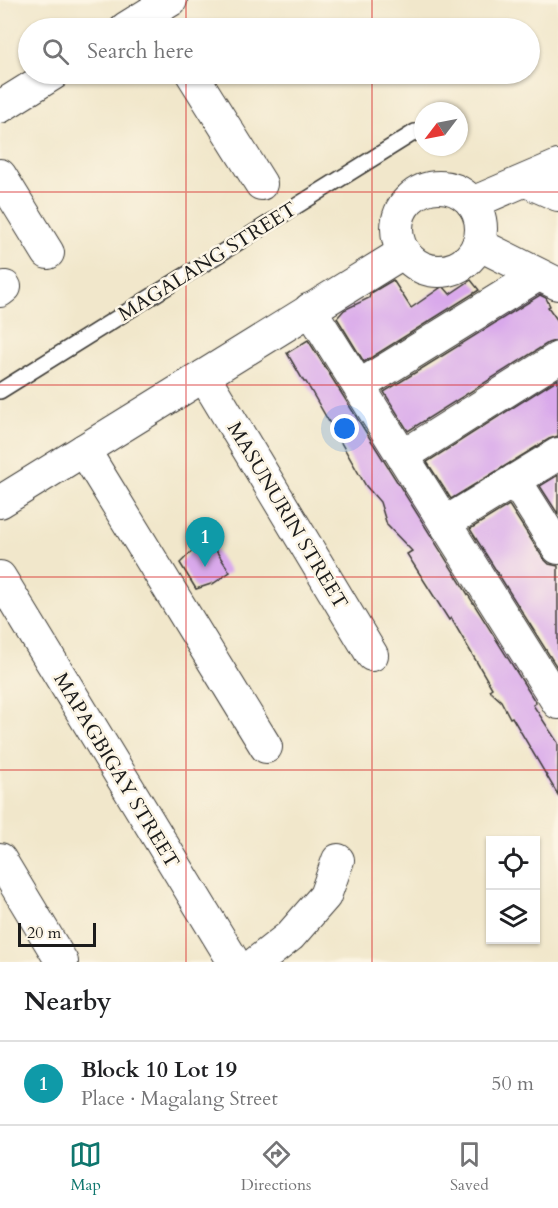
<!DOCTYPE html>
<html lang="en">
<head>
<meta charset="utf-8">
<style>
  body { margin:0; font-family:Cardo,serif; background:#f2f2f2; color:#202124 }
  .controls { position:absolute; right:18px; bottom:18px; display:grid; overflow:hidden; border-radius:0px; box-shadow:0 2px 4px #0004 }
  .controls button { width:54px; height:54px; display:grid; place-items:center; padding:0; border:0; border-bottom:2px solid #e0e0e0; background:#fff; color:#202124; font:30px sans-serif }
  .compass { position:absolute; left:414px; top:102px; width:54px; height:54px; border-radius:50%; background:#fff; box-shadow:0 2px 4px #0004; rotate:238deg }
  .scale { position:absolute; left:18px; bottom:15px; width:78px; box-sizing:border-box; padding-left:6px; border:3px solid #1c1c1c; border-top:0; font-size:16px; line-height:21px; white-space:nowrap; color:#1c1c1c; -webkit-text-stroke:4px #fcf5e5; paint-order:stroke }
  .you { position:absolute; left:345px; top:429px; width:21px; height:21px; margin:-15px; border:4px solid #fff; border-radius:50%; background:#1a73e8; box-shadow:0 0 0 9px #1a73e833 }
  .badge { display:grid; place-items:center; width:39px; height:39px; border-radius:50%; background:#0f766e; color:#fff; font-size:20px; font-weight:700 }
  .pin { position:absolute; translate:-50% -50px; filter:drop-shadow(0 2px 3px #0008) }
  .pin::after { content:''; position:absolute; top:32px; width:21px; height:18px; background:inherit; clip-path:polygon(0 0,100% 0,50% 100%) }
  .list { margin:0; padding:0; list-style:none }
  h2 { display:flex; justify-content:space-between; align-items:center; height:78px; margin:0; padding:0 24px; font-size:26px }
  h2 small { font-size:20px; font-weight:400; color:#757577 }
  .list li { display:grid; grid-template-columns:39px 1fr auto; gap:18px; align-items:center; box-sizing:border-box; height:84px; padding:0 24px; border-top:2px solid #e0e0e0 }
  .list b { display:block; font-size:22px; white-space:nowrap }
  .list p { margin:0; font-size:20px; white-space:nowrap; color:#757577 }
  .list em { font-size:20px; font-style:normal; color:#757577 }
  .icon { flex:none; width:33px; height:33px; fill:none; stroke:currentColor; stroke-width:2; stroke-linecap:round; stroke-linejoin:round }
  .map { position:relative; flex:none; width:558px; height:962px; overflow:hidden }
  .search { position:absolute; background:#fff; box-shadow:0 2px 4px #0004; left:18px; right:18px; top:18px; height:66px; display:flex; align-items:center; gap:15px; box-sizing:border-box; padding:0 21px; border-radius:33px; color:#757577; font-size:22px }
  .sheet { height:162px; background:#fff }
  nav { display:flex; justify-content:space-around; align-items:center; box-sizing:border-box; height:84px; border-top:2px solid #e0e0e0; background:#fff; font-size:16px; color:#757577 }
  nav a { display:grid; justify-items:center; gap:3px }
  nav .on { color:#0f766e }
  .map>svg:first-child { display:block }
  .building { fill:#d9a9eb }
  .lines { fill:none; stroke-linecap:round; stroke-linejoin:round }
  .service-casing { stroke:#3c3a36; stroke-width:18 }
  .minor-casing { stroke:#3c3a36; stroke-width:34 }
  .service { stroke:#fff; stroke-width:15 }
  .minor { stroke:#fff; stroke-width:32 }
  .grid { fill:none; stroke:#d62828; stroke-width:1.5; stroke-opacity:0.55 }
  .labels { text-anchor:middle; stroke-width:5; stroke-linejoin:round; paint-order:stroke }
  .street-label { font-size:20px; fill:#1c1c1c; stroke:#fcf5e5 }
</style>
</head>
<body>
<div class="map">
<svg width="558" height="962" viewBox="0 0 558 962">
  <rect width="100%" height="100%" fill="#fcf5e5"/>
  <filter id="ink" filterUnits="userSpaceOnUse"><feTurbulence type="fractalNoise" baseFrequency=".0167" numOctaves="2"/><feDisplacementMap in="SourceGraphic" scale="12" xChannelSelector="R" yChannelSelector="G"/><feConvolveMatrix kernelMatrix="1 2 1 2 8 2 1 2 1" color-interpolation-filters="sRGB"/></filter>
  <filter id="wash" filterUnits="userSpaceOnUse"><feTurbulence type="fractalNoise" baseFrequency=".008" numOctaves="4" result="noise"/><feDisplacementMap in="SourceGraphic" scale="24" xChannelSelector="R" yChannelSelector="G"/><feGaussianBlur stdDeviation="1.35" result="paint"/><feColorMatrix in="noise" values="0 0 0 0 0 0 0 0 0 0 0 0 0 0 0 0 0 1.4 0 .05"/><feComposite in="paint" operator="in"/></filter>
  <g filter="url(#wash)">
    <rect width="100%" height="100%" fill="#f1e7cb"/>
    <g id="blocks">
      <g class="building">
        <polygon points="393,280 411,308 443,286 450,294 471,280 479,290 364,362 337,318 344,310 369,298 371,293"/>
        <polygon points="540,295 546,298 550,306 548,307 558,321 558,340 548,343 408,431 384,392"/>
        <polygon points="308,340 526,687 536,703 533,705 558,743 558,795 512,717 510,718 501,701 489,690 492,688 451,618 449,620 407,554 412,551 387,525 380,502 366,486 306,382 304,382 287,353"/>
        <polygon points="558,379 558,436 549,439 451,499 427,462"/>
        <polygon points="558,475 558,514 540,486"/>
        <polygon points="509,505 543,558 549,564 558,566 558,669 470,529"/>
        <polygon points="209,540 230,572 214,583 196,589 180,563 192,551"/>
      </g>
    </g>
  </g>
  <g filter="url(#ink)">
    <use href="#blocks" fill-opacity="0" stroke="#3c3a36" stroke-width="1.5"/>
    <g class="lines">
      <defs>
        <polyline id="service" points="0,391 415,132"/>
        <g id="minor">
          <polyline points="126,28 171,0"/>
          <polyline points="192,74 261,184"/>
          <polyline points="0,107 53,74"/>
          <polyline points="0,175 48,253"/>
          <polyline points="526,181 558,195"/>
          <circle cx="439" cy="229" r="42"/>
          <polyline points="472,203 558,166"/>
          <polyline points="478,244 558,284"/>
          <polyline points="0,291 5,287"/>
          <polyline points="310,309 558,703"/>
          <polyline points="204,376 372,655"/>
          <polyline points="359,386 538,275"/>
          <polyline points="84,450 266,747"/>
          <polyline points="403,456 558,358"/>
          <polyline points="515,480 558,548"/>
          <polyline points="0,502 404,252"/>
          <polyline points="445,523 558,454"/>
          <polyline points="0,577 234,962"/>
          <polyline points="0,859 62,962"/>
          <polyline points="257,962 290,936 325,896 338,860"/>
        </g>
      </defs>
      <use href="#service" class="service-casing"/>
      <use href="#minor" class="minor-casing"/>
      <use href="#service" class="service"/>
      <use href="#minor" class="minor"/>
    </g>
  </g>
  <path class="grid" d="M186,0v28M372,0v28M186,74v888M372,74v888M0,192h558M0,385h558M0,577h558M0,770h558"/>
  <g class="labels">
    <g class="street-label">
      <text transform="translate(207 261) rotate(-32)" y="7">MAGALANG STREET</text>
      <text transform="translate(288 515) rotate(59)" y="7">MASUNURIN STREET</text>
      <text transform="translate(117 770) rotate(59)" y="7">MAPAGBIGAY STREET</text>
    </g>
  </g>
</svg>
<div class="controls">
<button><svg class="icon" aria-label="locate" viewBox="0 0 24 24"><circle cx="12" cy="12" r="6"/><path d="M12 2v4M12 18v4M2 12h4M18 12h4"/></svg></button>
<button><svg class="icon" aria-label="layers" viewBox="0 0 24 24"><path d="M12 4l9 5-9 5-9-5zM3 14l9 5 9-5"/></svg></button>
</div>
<svg class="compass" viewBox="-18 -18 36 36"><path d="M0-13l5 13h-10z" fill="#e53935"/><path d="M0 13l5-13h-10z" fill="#757577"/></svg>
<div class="scale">20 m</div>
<div class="you"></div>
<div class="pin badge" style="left:205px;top:567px;background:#0f9aa8">1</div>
<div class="search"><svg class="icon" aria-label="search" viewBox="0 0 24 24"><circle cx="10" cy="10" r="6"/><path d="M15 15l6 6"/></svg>Search here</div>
</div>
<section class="sheet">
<h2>Nearby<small></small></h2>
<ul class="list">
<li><span class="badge" style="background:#0f9aa8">1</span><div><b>Block 10 Lot 19</b><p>Place · Magalang Street</p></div><em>50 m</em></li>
</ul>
</section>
<nav>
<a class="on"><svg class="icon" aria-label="map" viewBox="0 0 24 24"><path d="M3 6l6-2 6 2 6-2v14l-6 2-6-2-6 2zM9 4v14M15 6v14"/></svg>Map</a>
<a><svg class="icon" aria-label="directions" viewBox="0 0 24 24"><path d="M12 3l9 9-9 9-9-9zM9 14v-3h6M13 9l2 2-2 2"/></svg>Directions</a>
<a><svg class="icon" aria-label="saved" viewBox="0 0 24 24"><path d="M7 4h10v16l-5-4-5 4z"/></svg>Saved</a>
</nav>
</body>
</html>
